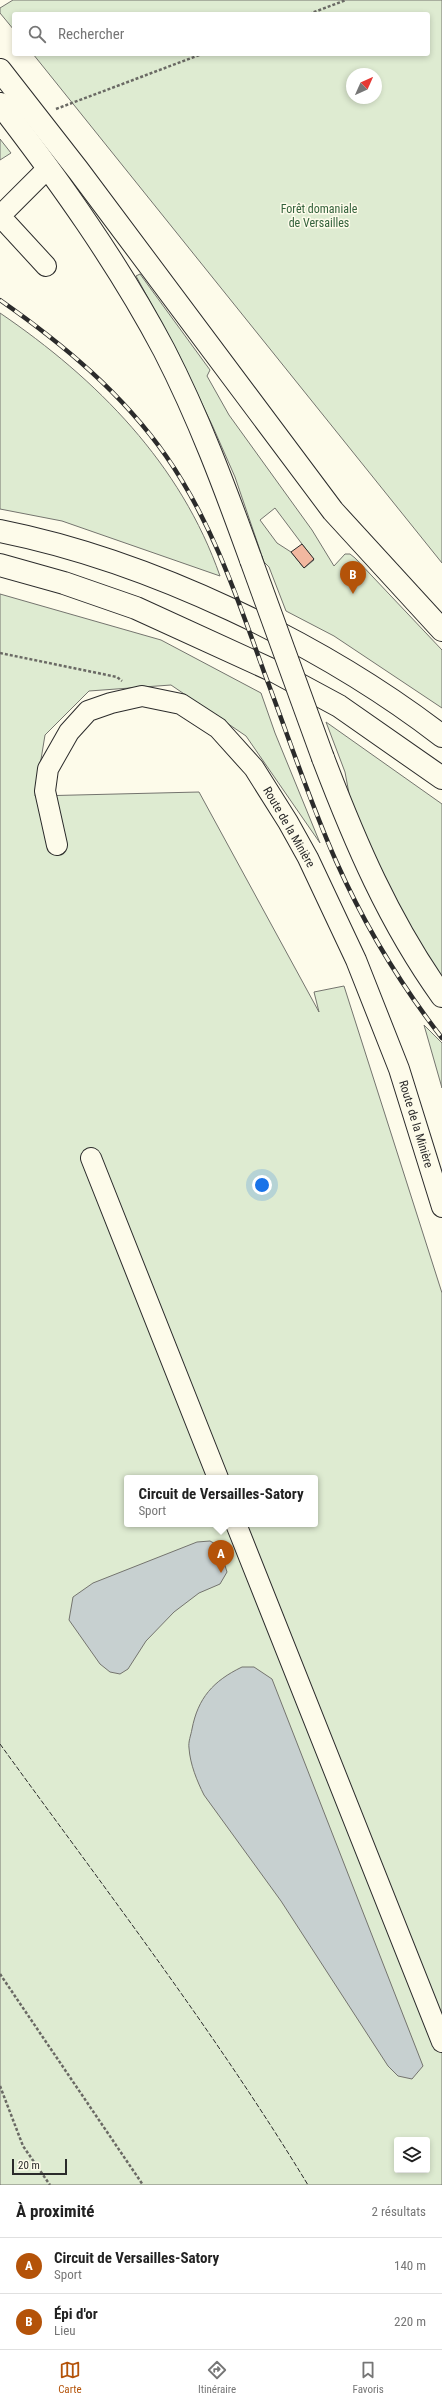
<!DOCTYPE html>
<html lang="fr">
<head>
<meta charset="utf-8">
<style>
  body { margin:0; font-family:"Roboto Condensed",sans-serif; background:#f2f2f2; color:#222 }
  .controls { position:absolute; right:12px; bottom:12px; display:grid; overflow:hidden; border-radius:4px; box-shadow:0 2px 6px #0003 }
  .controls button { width:36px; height:36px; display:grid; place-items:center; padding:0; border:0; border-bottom:1px solid #e0e0e0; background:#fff; color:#222; font:20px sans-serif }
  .compass { position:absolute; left:346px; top:68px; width:36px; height:36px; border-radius:50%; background:#fff; box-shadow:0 2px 6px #0003; rotate:45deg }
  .scale { position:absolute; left:12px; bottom:10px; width:55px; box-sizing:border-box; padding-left:4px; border:2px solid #2b2b2b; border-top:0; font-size:11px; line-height:14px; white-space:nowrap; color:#2b2b2b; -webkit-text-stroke:3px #fdfbea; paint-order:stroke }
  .you { position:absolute; left:262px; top:1185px; width:14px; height:14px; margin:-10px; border:3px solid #fff; border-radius:50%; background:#1a73e8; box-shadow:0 0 0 6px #1a73e833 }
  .badge { display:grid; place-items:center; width:26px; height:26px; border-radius:50%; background:#b45309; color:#fff; font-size:13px; font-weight:700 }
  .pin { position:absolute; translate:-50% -33px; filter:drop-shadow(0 1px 2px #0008) }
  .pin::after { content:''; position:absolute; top:21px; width:14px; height:12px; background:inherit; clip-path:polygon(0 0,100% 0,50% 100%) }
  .popup { position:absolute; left:124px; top:1475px; width:194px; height:52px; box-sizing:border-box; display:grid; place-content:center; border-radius:4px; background:#fff; filter:drop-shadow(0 1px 3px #0005); font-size:13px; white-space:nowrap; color:#767676 }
  .popup b { font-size:15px; color:#222 }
  .popup::after { content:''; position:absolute; left:50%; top:100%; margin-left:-8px; border:8px solid transparent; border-top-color:#fff }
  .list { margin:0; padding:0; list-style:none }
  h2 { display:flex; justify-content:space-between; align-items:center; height:52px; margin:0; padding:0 16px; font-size:17px }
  h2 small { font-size:13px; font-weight:400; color:#767676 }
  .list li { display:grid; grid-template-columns:26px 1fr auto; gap:12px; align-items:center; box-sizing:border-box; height:56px; padding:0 16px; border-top:1px solid #e0e0e0 }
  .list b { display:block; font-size:15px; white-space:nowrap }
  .list p { margin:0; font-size:13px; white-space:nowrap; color:#767676 }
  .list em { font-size:13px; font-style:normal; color:#767676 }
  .icon { flex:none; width:22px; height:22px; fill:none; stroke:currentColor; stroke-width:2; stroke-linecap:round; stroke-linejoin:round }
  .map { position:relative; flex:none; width:442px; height:2185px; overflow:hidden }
  .search { position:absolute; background:#fff; box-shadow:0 2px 6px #0003; left:12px; right:12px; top:12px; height:44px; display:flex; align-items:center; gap:10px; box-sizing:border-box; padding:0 14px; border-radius:4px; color:#767676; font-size:15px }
  .sheet { height:164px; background:#fff }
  nav { display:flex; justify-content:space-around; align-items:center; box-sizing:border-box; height:56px; border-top:1px solid #e0e0e0; background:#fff; font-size:11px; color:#767676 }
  nav a { display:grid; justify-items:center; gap:2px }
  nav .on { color:#b45309 }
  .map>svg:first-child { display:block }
  .green { fill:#deebd1; stroke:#74746e; fill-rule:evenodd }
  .water { fill:#c7d0d0; stroke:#74746e }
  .building { fill:#f2b8a0; stroke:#2b2b2b }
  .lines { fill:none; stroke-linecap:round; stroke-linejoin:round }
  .minor-casing { stroke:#2b2b2b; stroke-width:22 }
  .highway-casing { stroke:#2b2b2b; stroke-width:24 }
  .path { stroke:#6a6964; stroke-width:2.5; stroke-dasharray:3 2; stroke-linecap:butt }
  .minor { stroke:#fdfbea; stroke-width:20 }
  .highway { stroke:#fdfbea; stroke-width:22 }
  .rail-casing { stroke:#2b2b2b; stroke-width:4.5 }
  .rail { stroke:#fdfbea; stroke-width:3; stroke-dasharray:9; stroke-linecap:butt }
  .highway-bridge-casing { stroke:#2b2b2b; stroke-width:24; stroke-linecap:butt }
  .highway-bridge { stroke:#fdfbea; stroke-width:22 }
  .fence { stroke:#2b2b2b; stroke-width:1; stroke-dasharray:5 2; stroke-linecap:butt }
  .labels { text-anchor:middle; stroke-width:3; stroke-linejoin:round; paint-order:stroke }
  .park-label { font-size:12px; fill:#34623c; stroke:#fdfbea }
  .street-label { font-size:12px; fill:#2b2b2b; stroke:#fdfbea }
</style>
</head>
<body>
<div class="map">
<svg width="442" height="2185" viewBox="0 0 442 2185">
  <rect width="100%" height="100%" fill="#fdfbea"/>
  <g class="green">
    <path d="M13,0h429v563l-409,-509h395v-40h-414v16l-14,-17v-5zM352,74h24v24h-24z"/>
    <polygon points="0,139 11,153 0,160"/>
    <path d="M140,274l70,96 -3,6 22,39 83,115 22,36 11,-12h5l5,4 87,92v58l-108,-72 -48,-25 -17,-44 -5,-5 -29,-85 -22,-50 -35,-74 -42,-77zM275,508l39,52 -10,8 -13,-16 -14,-9 -17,-23z"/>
    <path d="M0,313c97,66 181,151 220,263l-158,-55 -62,-12z"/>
    <path d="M0,594l161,46 100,53 14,40 45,110 -74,-107 -75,-51 -82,6 -44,44 -10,61 164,-4 120,220 -5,-20 30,-6 98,307v892h-442zM127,1478h188v46h-188zM397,2140h30v30h-30z"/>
    <polygon points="326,722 442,804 442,979 419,945 387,886 350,799 345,772"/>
    <polygon points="424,1025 442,1043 442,1088"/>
  </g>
  <g class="water">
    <polygon points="210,1541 219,1546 227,1572 220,1584 199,1593 174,1612 146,1641 128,1669 120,1674 110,1672 100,1664 69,1620 73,1597 93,1583 197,1542"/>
    <path d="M242,1667h12l18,12 151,387 -11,13 -14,-3 -10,-10 -107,-165 -77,-106c-7,-14 -14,-31 -15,-47 -1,-6 2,-13 3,-19 6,-31 21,-48 50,-62z"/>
  </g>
  <polygon class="building" points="302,544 314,559 304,568 291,552"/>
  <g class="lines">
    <defs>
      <g id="minor">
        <polyline points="46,266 0,216 48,168"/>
        <polyline points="57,845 45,791 48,769 69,732 88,711 111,703 142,696 181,704 218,728 254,768 288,822 308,858 356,960 399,1069 442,1207"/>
        <polyline points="91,1158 218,1478"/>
        <polyline points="236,1524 442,2042"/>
      </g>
      <g id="highway">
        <polyline points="0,70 78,170 333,511 442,630"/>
        <path d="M0,104c60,78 118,159 164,246 35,68 61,138 87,210"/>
        <path d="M0,531c150,30 321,112 442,205"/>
        <polyline points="0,565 64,583 136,608 276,672 339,706 442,778"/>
        <path d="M323,758c32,84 66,164 119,238"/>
      </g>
    </defs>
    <use href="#minor" class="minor-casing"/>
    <use href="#highway" class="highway-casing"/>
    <g class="path">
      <polyline points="309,14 346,0"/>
      <polyline points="56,109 202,54"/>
      <polyline points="0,653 117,677 122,681"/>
      <polyline points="0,1974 143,2185"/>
      <polyline points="0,2086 23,2146 50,2185"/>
    </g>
    <use href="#minor" class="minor"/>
    <use href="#highway" class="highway"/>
    <defs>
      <path id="rail" d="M0,300c63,44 122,93 166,156 46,66 71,141 98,216 24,63 45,128 72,189 28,63 64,123 106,177"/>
    </defs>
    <use href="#rail" class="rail-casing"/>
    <use href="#rail" class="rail"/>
    <defs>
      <polyline id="highway-bridge" points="251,560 323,758"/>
    </defs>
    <use href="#highway-bridge" class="highway-bridge-casing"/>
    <use href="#highway-bridge" class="highway-bridge"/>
    <path class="fence" d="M0,1744c105,145 215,288 308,441"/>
  </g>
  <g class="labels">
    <g class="park-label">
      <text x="319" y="213">Forêt domaniale<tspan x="319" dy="14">de Versailles</tspan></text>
    </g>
    <g class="street-label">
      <text transform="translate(289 827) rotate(60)" y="4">Route de la Minière</text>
      <text transform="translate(416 1124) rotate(73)" y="4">Route de la Minière</text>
    </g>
  </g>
</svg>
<div class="controls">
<button><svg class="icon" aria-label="layers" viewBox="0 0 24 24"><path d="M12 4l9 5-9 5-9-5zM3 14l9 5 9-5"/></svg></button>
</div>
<svg class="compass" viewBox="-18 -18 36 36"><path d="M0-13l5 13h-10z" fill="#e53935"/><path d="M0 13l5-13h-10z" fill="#767676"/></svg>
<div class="scale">20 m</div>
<div class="you"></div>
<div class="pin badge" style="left:221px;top:1573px">A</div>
<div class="popup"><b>Circuit de Versailles-Satory</b>Sport</div>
<div class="pin badge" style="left:353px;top:594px">B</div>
<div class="search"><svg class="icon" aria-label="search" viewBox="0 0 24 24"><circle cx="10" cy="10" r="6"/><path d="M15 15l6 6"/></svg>Rechercher</div>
</div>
<section class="sheet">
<h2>À proximité<small>2 résultats</small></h2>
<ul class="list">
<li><span class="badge">A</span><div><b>Circuit de Versailles-Satory</b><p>Sport</p></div><em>140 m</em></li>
<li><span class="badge">B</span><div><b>Épi d'or</b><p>Lieu</p></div><em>220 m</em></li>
</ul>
</section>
<nav>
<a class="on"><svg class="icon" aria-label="map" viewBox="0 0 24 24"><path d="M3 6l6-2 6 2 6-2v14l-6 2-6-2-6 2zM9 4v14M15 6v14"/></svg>Carte</a>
<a><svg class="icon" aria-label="directions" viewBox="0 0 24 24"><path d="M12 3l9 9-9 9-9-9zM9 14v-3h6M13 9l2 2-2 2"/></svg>Itinéraire</a>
<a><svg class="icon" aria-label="saved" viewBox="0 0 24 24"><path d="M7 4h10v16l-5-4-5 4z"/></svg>Favoris</a>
</nav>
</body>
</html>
